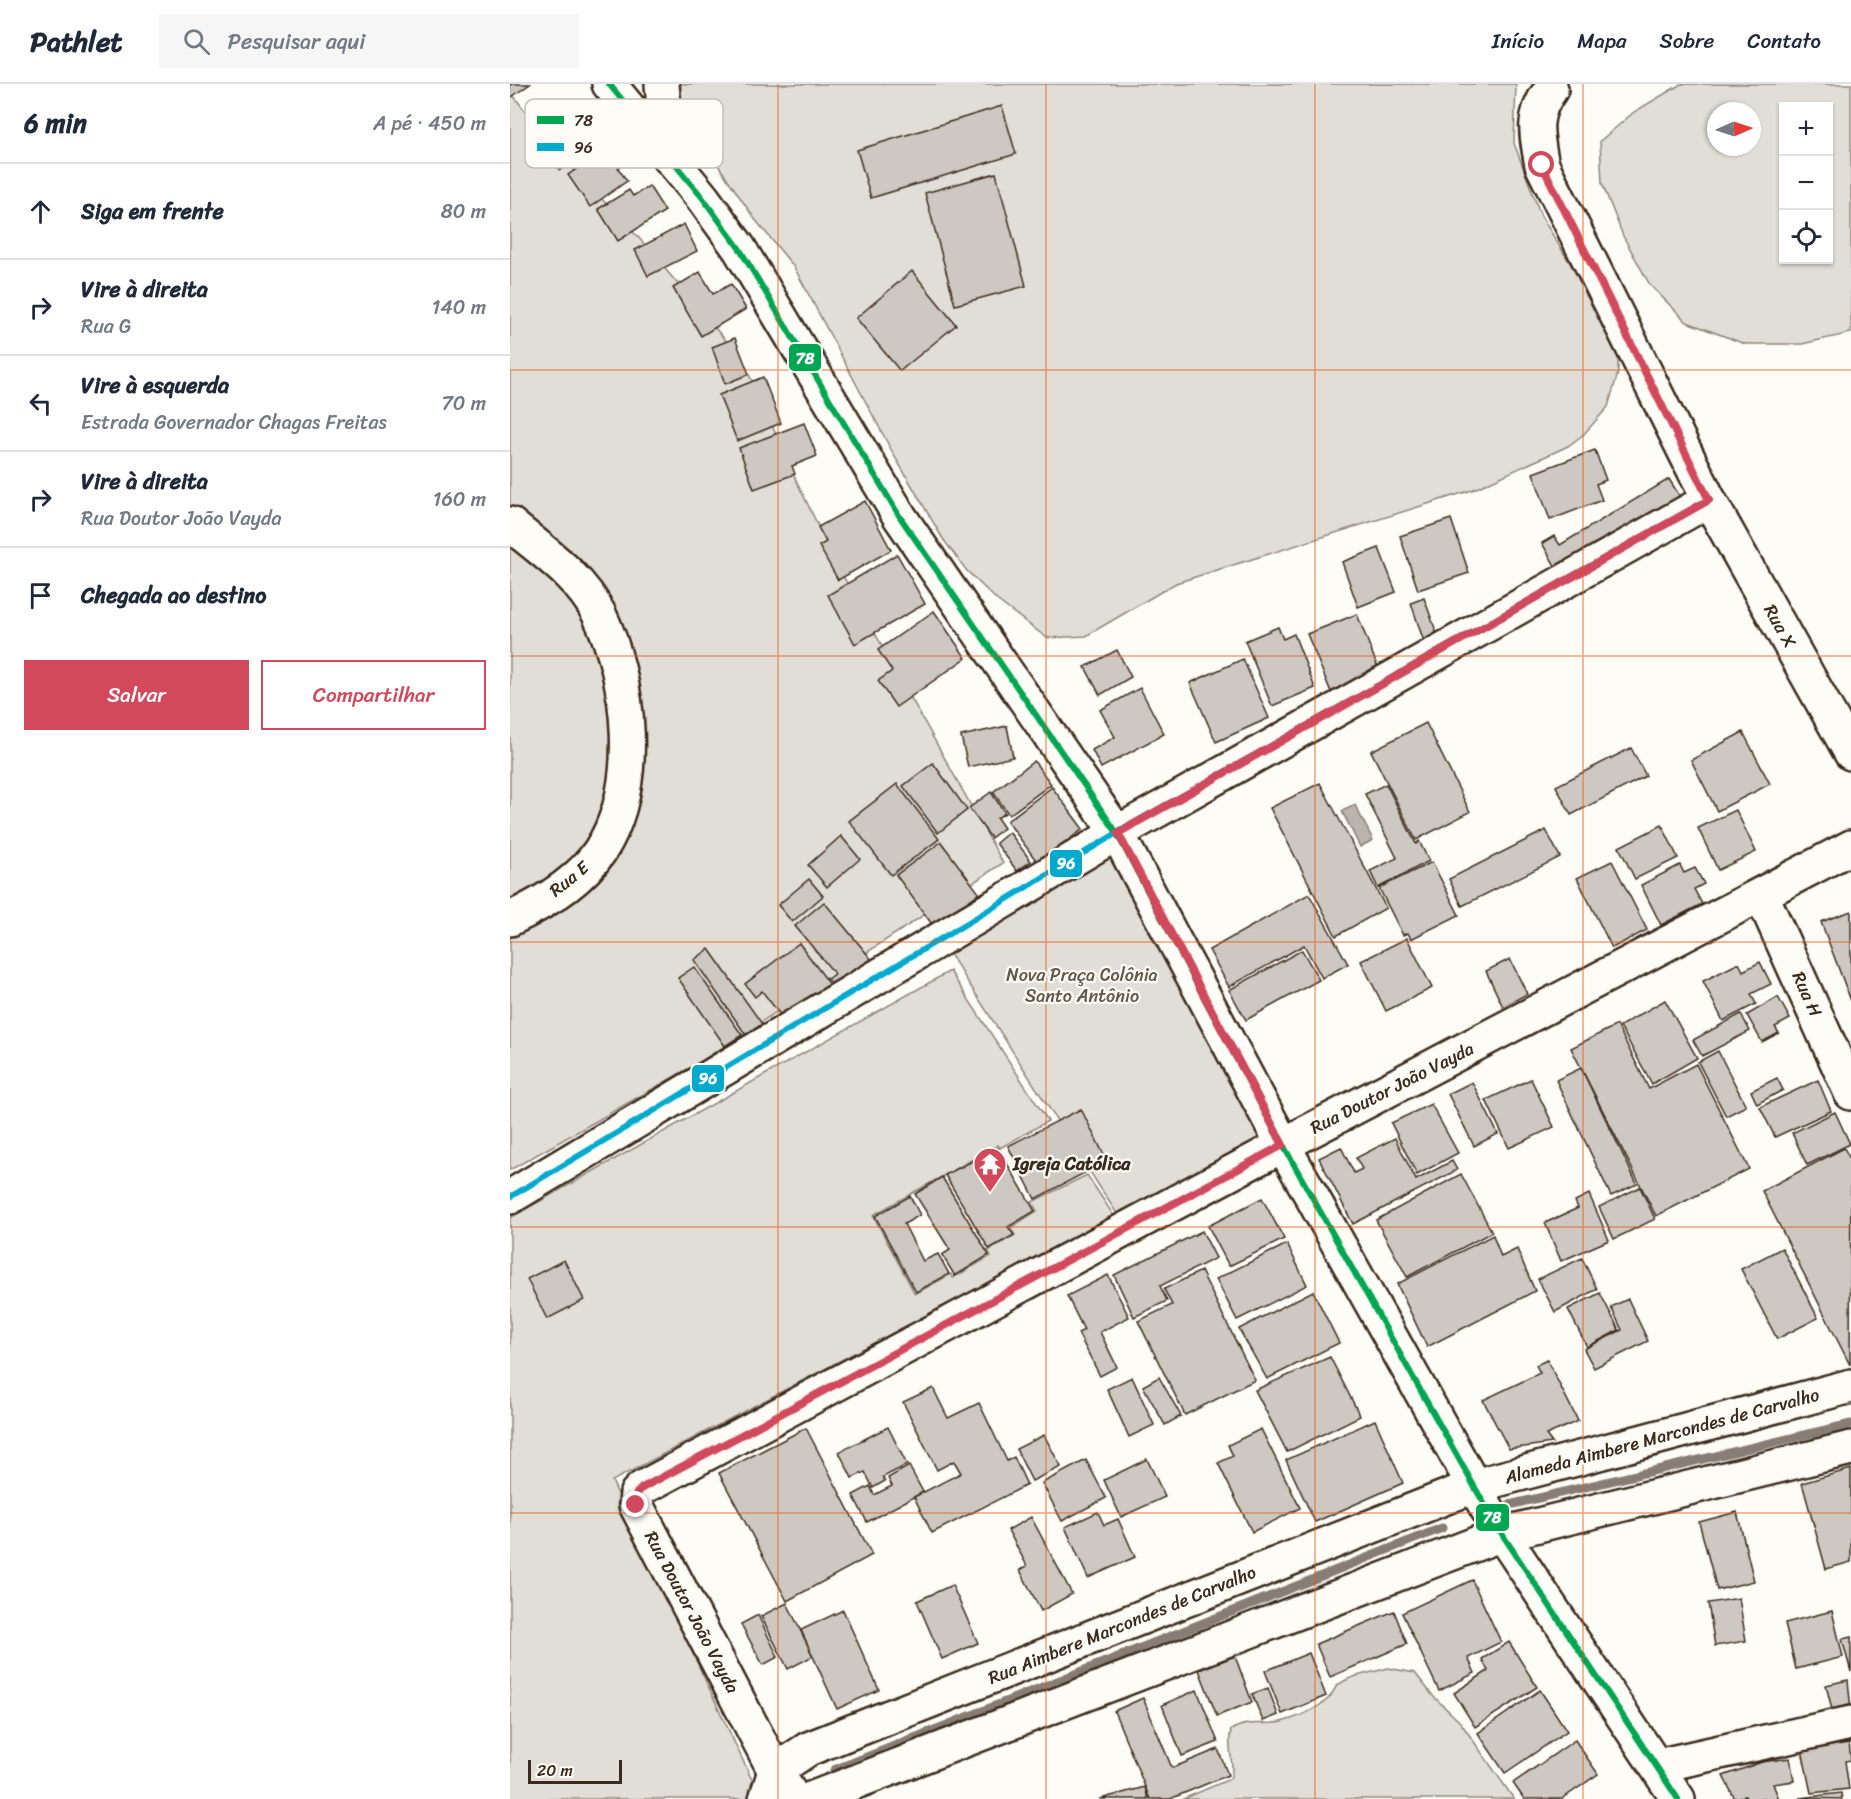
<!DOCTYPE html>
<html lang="pt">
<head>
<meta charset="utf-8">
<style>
  body { margin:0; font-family:Sriracha,sans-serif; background:#f6f6f7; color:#1f2937 }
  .controls { position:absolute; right:18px; top:18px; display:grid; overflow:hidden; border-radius:0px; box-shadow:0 2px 4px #0004 }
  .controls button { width:54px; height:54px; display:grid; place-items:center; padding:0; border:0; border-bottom:2px solid #e0e1e3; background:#fff; color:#1f2937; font:30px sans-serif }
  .compass { position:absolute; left:1197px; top:18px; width:54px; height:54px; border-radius:50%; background:#fff; box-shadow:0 2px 4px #0004; rotate:87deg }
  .scale { position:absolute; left:18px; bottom:15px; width:94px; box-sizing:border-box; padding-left:6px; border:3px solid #3b2a1e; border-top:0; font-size:16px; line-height:21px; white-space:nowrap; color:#3b2a1e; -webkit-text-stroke:4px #fdfcf7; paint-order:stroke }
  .stop { position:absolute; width:18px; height:18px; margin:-14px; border:4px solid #d1495b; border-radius:50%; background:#fff }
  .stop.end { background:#d1495b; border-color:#fff; box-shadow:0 2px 6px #0008 }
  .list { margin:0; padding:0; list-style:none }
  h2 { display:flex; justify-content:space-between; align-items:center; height:78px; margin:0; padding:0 24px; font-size:26px }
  h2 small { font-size:20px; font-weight:400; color:#747a83 }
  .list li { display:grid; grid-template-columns:39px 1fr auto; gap:18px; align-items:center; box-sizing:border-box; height:96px; padding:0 24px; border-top:2px solid #e0e1e3 }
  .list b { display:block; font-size:22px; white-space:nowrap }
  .list p { margin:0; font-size:20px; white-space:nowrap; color:#747a83 }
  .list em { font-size:20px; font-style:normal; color:#747a83 }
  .actions { display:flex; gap:12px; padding:18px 24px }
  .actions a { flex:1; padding:14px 0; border:2px solid #d1495b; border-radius:0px; text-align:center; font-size:21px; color:#d1495b }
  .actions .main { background:#d1495b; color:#fff }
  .icon { flex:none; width:33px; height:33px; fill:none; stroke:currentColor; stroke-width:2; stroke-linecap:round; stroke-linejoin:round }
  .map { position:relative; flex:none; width:1341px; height:1715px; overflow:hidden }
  header { display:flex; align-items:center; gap:36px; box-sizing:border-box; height:84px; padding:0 30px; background:#fff; border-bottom:2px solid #e0e1e3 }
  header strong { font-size:28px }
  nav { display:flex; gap:33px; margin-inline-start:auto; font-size:21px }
  .search { width:420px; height:54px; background:#f6f6f7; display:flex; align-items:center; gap:15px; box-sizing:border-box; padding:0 21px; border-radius:0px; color:#747a83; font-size:22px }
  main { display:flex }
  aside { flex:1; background:#fff }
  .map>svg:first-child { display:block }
  .green { fill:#e1ded7; stroke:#8e847a; stroke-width:1.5; fill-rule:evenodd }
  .water { fill:#bbb4ad; stroke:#887d74; stroke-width:1.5 }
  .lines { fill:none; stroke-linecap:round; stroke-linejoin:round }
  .stream { stroke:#887d74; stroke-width:9 }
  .building { fill:#cdc8c2; stroke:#3b2a1e; stroke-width:1.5 }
  .minor-casing { stroke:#3b2a1e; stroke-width:38 }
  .major-casing { stroke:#3b2a1e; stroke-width:38 }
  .minor { stroke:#fdfcf7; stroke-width:33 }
  .major { stroke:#fdfcf7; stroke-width:33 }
  .bus-1-casing { stroke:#fdfcf7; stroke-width:10 }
  .bus-2-casing { stroke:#fdfcf7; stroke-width:10 }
  .bus-1 { stroke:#00a651; stroke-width:6 }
  .bus-2 { stroke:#00a9ce; stroke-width:6 }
  .route { stroke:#d1495b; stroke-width:8 }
  .grid { fill:none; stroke:#e8590c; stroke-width:1.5; stroke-opacity:0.55 }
  .labels { text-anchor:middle; stroke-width:4.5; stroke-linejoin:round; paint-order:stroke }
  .street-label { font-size:18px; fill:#3b2a1e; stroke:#fdfcf7 }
  .park-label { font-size:18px; fill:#64574c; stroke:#fdfcf7 }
  .poi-label { font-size:18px; font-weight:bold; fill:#3b2a1e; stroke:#fdfcf7; text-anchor:start }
  .key { fill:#fdfcf7; stroke:#c3bdb6; stroke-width:1.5 }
  .key-label { font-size:16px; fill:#3b2a1e }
  .line-badge { stroke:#fdfcf7; stroke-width:2 }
  .badge-label { font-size:16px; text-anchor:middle; font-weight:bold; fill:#fff }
</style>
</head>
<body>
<header>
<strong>Pathlet</strong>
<div class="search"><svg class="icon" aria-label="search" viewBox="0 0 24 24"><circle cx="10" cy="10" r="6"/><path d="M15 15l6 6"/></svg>Pesquisar aqui</div>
<nav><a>Início</a><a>Mapa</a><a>Sobre</a><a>Contato</a></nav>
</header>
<main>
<aside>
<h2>6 min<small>A pé · 450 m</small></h2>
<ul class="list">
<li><svg class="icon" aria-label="ahead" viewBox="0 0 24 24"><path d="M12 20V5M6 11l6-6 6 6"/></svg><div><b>Siga em frente</b></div><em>80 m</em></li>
<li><svg class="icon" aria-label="right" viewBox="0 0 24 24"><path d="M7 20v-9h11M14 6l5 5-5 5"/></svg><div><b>Vire à direita</b><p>Rua G</p></div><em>140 m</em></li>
<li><svg class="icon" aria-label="left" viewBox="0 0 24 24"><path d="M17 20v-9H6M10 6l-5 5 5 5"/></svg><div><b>Vire à esquerda</b><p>Estrada Governador Chagas Freitas</p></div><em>70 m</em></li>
<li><svg class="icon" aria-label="right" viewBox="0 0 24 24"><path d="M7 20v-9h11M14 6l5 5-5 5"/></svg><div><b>Vire à direita</b><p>Rua Doutor João Vayda</p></div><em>160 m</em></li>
<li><svg class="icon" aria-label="arrive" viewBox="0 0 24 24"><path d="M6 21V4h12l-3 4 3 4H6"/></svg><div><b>Chegada ao destino</b></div></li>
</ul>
<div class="actions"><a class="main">Salvar</a><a>Compartilhar</a></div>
</aside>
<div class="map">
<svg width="1341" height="1715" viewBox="0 0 1341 1715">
  <rect width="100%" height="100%" fill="#fdfcf7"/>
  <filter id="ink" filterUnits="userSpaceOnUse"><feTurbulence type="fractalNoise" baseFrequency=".0167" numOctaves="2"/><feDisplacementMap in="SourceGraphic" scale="12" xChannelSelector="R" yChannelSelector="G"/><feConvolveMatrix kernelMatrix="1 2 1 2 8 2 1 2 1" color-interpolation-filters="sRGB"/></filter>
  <g filter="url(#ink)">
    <g class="green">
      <polygon points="153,0 1006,0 1004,59 1031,132 1103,249 1108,272 1108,289 1098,323 1074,350 1058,362 962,406 666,499 576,552 537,554 488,517 457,487 433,455 385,373 284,183 244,134"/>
      <path d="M1171,0h170v249l-49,11h-57l-58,-22 -37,-37 -27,-49 -21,-53 -2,-42 34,-29zM1274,22h44v154h-44zM1206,27h36v36h-36z"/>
      <polygon points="0,7 45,66 129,154 222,264 247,304 275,373 327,481 493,779 190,978 0,1086"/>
      <polygon points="608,769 761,1055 611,1136 440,870"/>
      <polygon points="440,887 538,1037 490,1064 488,1061 363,1131 405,1210 441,1190 443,1194 481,1172 478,1167 505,1151 500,1144 527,1127 522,1118 577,1091 604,1132 102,1397 251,1715 0,1715 0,1134"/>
      <path d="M878,1584l27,5 18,23 28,27 53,76h-331l47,-20c6,-13 -4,-31 1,-49 19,-12 36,-2 57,-10 13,-4 30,-12 40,-21 4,-4 5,-8 8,-12 11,-12 37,-14 52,-19z"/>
    </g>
    <polygon class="water" points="845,721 863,756 850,763 832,727"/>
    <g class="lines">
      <g class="stream">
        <polyline points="999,1421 1341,1340"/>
        <polyline points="324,1686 932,1444"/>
      </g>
    </g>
    <g class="building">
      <polygon points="0,0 20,0 0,14"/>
      <polygon points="54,21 83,61 50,86 21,46"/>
      <polygon points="492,22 506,70 361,114 347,66"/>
      <polygon points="101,61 114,79 108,84 117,97 80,123 58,91"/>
      <polygon points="486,89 516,202 445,221 415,109"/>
      <polygon points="139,102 155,127 108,157 88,125 119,106 123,112"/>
      <polygon points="174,140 187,167 138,192 125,166"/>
      <polygon points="402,187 446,241 390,287 346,234"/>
      <polygon points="190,188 203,210 221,200 236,225 191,252 163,204"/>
      <polygon points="225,254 239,290 215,300 202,263"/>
      <polygon points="253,293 271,339 227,357 209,311"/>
      <polygon points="294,339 307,372 282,382 285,390 244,405 229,364"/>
      <polygon points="1085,366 1096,396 1086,400 1092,416 1040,436 1023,389"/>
      <polygon points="1159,395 1174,419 1051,492 1032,459 1044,452 1050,461"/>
      <polygon points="355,417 381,466 328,496 309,462 316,458 308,443"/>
      <polygon points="941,435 959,489 908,506 890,452"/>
      <polygon points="869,464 886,508 848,523 832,478"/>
      <polygon points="387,470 415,520 345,560 318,511"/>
      <polygon points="914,514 932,564 918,570 901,519"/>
      <polygon points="424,527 456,574 386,623 368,597 382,587 368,566"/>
      <polygon points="847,530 870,589 821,608 797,550"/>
      <polygon points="768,543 773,555 784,550 805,604 762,622 735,557"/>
      <polygon points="607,566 621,593 590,611 575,583"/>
      <polygon points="733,575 759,634 706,658 680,599"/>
      <polygon points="630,604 654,650 591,684 582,666 605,653 590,626"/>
      <polygon points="916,639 960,728 906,756 861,667"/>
      <polygon points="497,642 503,673 458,683 451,652"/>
      <polygon points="1233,648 1260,700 1207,727 1181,676"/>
      <polygon points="1121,664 1136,692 1061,731 1046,702"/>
      <polygon points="524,677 541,700 499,731 483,708"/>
      <polygon points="423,679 457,726 428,749 393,702"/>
      <polygon points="810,699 876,824 826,852 760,724"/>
      <polygon points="387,700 429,755 381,791 339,737"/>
      <polygon points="876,700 906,760 909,757 919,777 868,804 860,787 887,774 855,710"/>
      <polygon points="542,703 573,745 528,779 497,737"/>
      <polygon points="481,708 495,729 487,734 494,744 481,754 459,724"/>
      <polygon points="1226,726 1246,768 1208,786 1188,744"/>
      <polygon points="1152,741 1168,774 1125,795 1109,763"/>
      <polygon points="1036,746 1050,773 952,822 939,795"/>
      <polygon points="499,748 521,777 507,787 486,759"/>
      <polygon points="331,752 350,775 317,803 298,781"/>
      <polygon points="431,758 469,809 424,843 386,791"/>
      <polygon points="1102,777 1137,846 1102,864 1067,794"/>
      <polygon points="922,778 949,831 901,855 898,849 893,851 869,804"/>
      <polygon points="1170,781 1174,789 1185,784 1194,800 1184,805 1192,820 1151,841 1131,801"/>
      <polygon points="299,795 313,812 282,838 268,821"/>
      <polygon points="799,810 838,880 812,894 794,861 719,903 699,866"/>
      <polygon points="314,818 362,876 326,906 318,895 325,890 285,842"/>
      <polygon points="1341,827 1341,917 1311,838"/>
      <polygon points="897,854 922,904 876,927 851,877"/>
      <polygon points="289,859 324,906 278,941 252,907 245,913 235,900"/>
      <polygon points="199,865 252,940 236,951 184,876"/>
      <polygon points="792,866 809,896 736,936 719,906"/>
      <polygon points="1000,875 1017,910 993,923 976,887"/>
      <polygon points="1250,878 1261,900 1241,910 1246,920 1213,937 1193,897 1229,879 1233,887"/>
      <polygon points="184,883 232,951 215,962 168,894"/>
      <polygon points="1268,913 1280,935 1265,943 1269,949 1252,958 1237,931"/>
      <polygon points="1155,916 1187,974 1142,1000 1110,942"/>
      <polygon points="1231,930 1240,947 1192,972 1183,956"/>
      <polygon points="1107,941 1139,1005 1186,980 1239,1085 1146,1132 1061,964"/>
      <polygon points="1208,967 1236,1022 1216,1032 1188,978"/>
      <polygon points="1071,984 1127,1100 1101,1112 1046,996"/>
      <polygon points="1267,994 1273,1006 1247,1020 1241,1007"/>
      <polygon points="1021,995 1044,1043 999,1064 976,1016"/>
      <polygon points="1308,996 1321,1027 1265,1053 1250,1023"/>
      <polygon points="962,998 988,1050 964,1062 938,1010"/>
      <polygon points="921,1020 948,1069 907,1091 881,1039"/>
      <polygon points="571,1025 597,1077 525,1115 498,1062"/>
      <polygon points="1325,1028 1340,1060 1297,1081 1282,1049"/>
      <polygon points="885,1054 906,1096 942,1077 947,1086 843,1140 809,1074 831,1063 844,1089 852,1085 846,1074"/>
      <polygon points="488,1064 525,1127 498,1143 504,1151 479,1165 435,1091"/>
      <polygon points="1334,1064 1341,1077 1340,1281 1252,1107"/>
      <polygon points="951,1090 982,1148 897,1193 866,1136"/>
      <polygon points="432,1093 479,1171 445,1192 432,1171 440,1166 405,1110"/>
      <polygon points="1130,1103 1145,1135 1104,1155 1089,1123"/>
      <polygon points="1079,1110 1099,1156 1051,1177 1035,1139 1068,1124 1065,1117"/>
      <polygon points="400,1112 410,1131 394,1140 413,1177 428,1170 439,1190 406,1208 365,1132"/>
      <polygon points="752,1114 774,1155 719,1182 698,1142"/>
      <polygon points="692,1147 706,1174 650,1202 657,1217 624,1233 604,1191"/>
      <polygon points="983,1151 991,1173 1007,1165 1025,1207 917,1263 887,1200"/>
      <polygon points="777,1160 797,1201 727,1236 706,1195"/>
      <polygon points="1272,1164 1308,1234 1267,1255 1231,1185"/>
      <polygon points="1072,1174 1087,1205 1045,1228 1028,1195"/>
      <polygon points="54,1176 74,1216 37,1235 17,1195"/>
      <polygon points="691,1187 745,1296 675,1331 628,1237 662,1221 654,1205"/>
      <polygon points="598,1191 619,1233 590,1248 607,1283 590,1292 568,1249 574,1246 557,1212"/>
      <polygon points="803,1207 829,1259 757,1295 729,1245"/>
      <polygon points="1090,1209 1109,1246 1077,1263 1058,1225"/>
      <polygon points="1118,1215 1138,1257 1084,1284 1074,1265 1112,1246 1101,1223"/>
      <polygon points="820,1273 850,1332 777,1368 745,1306"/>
      <polygon points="1037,1276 1068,1337 1036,1351 1042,1359 999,1365 973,1316 1030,1289 1026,1281"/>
      <polygon points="622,1293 644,1341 619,1353 597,1305"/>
      <polygon points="649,1293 671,1332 655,1341 633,1302"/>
      <polygon points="423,1304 438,1334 469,1319 497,1377 504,1373 517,1401 422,1449 404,1413 451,1389 444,1377 427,1386 393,1318"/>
      <polygon points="865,1336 893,1399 805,1438 776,1376"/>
      <polygon points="378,1343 397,1381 373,1393 375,1397 363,1404 355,1388 342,1394 329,1368"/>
      <polygon points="296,1344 362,1471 277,1517 209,1389"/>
      <polygon points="751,1345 790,1424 742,1448 708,1379 723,1372 718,1361"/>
      <polygon points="534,1351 551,1383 522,1397 506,1365"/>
      <polygon points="637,1375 655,1413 611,1433 594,1396"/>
      <polygon points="576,1376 596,1414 552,1437 532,1399"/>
      <polygon points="399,1382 413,1408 357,1438 343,1411 360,1402 364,1411 382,1402 378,1394"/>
      <polygon points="1341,1385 1341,1478 1316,1485 1292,1399"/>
      <polygon points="588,1428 594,1441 608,1435 625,1473 578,1494 555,1443"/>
      <polygon points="1227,1428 1244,1497 1207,1506 1189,1438"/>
      <polygon points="521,1433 562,1510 531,1527 510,1486 517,1482 498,1446"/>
      <polygon points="962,1496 991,1558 958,1574 965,1589 929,1607 892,1529"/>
      <polygon points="442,1501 468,1559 432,1575 407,1517"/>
      <polygon points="1229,1514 1236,1557 1205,1562 1198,1519"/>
      <polygon points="277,1519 303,1572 278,1585 251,1532"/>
      <polygon points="333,1526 369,1606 327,1625 291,1546"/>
      <polygon points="884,1527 897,1560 820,1593 806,1560"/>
      <polygon points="1322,1527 1333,1573 1286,1585 1275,1539"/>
      <polygon points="248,1531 268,1573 253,1581 231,1540"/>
      <polygon points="1341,1553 1341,1588 1332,1555"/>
      <polygon points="999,1558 1027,1603 965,1643 944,1609 978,1587 972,1575"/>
      <polygon points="799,1569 816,1612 772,1630 755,1587"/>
      <polygon points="725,1572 742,1618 707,1632 689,1586"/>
      <polygon points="1338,1596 1341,1627 1323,1630 1316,1601"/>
      <polygon points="758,1604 768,1631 753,1637 742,1610"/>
      <polygon points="687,1606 708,1658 672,1672 652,1621"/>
      <polygon points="1030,1606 1057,1647 995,1689 968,1649"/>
      <polygon points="633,1614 662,1684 708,1665 718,1691 660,1715 640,1715 604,1627"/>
      <polygon points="1065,1656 1088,1690 1052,1715 1014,1715 1003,1699"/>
      <polygon points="1339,1659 1341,1676 1335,1677 1339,1705 1301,1709 1292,1666"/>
      <polygon points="1280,1674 1284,1697 1263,1700 1269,1715 1236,1715 1235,1712 1225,1715 1213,1692 1252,1678"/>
      <polygon points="635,1703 638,1715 590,1715"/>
      <polygon points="1331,1709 1332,1715 1289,1714"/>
    </g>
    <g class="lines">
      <defs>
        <g id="minor">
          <polyline points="152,0 158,72"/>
          <path d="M1041,5c-20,27 -15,45 -9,76l167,335 142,253"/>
          <path d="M0,440c32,27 70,52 89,90 32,66 43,173 1,237 -20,30 -58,53 -90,68"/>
          <polyline points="1252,812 1341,1009"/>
          <polyline points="0,1113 607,749 1199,416"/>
          <polyline points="1147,1682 1341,1639"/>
          <polyline points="256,1715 265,1687 298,1665 964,1402 1341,1302"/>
          <polyline points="284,1715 265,1687 126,1421 127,1409 132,1404 773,1061 1341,763"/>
          <polyline points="301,1715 992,1450 1341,1364"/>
        </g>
        <polyline id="major" points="99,0 192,113 229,164 390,433 607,749 773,1061 964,1402 992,1450 1168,1715"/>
      </defs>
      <use href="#minor" class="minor-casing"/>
      <use href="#major" class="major-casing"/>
      <use href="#minor" class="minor"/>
      <use href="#major" class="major"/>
      <defs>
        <polyline id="bus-1" points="99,0 192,113 229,164 390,433 607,749 773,1061 964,1402 992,1450 1168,1715"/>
        <polyline id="bus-2" points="0,1113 607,749 1199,416"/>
      </defs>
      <use href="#bus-1" class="bus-1-casing"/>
      <use href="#bus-2" class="bus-2-casing"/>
      <use href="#bus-1" class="bus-1"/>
      <use href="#bus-2" class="bus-2"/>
    </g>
  </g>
  <g class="lines" filter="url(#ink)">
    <polyline class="route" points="126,1421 127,1409 132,1404 773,1061 608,749 1199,416 1032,81"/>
  </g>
  <path class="grid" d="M268,0v1715M536,0v1715M805,0v1715M1073,0v1715M0,286h1341M0,572h1341M0,858h1341M0,1143h1341M0,1429h1341"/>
  <defs>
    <symbol id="temple-pin" viewBox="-11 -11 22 30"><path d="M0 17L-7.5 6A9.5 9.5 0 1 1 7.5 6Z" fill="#d1495b" stroke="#fdfcf7"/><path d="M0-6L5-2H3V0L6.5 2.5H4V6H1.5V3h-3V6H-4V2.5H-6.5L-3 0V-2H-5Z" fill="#fff"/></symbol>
  </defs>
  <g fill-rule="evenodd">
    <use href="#temple-pin" x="461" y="1061" width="38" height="52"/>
  </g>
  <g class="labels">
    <g class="street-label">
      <text transform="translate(1270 542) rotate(61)" y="6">Rua X</text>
      <text transform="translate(59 795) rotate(-39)" y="6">Rua E</text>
      <text transform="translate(1297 910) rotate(66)" y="6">Rua H</text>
      <text transform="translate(882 1004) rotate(-27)" y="6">Rua Doutor João Vayda</text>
      <text transform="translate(1152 1352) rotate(-15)" y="6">Alameda Aimbere Marcondes de Carvalho</text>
      <text transform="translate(182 1528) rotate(62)" y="6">Rua Doutor João Vayda</text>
      <text transform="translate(612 1541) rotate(-22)" y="6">Rua Aimbere Marcondes de Carvalho</text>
    </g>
    <g class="park-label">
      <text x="572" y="897">Nova Praça Colônia<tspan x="572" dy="21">Santo Antônio</tspan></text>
    </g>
    <g class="poi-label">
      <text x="503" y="1086">Igreja Católica</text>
    </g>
  </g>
  <rect x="15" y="15" width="198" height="69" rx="9" class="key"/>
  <rect x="27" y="32" width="27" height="8" fill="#00a651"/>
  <rect x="27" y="59" width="27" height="8" fill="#00a9ce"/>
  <g class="key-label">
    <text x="64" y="42">78</text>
    <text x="64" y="69">96</text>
  </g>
  <g class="line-badge">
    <rect x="278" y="259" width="34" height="29" rx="6" fill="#00a651"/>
    <rect x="539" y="765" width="34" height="29" rx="6" fill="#00a9ce"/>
    <rect x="181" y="980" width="34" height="29" rx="6" fill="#00a9ce"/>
    <rect x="965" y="1419" width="35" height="29" rx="6" fill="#00a651"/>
  </g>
  <g class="badge-label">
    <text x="295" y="280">78</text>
    <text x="556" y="785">96</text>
    <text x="198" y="1000">96</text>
    <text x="982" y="1439">78</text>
  </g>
</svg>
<div class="controls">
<button>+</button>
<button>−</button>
<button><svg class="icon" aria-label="locate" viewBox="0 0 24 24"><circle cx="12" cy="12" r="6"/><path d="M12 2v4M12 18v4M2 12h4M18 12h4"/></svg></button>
</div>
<svg class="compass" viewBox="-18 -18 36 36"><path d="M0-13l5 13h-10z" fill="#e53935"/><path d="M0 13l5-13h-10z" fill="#747a83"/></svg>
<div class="scale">20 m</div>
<div class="stop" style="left:1032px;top:81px"></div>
<div class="stop end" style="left:126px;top:1421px"></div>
</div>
</main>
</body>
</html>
